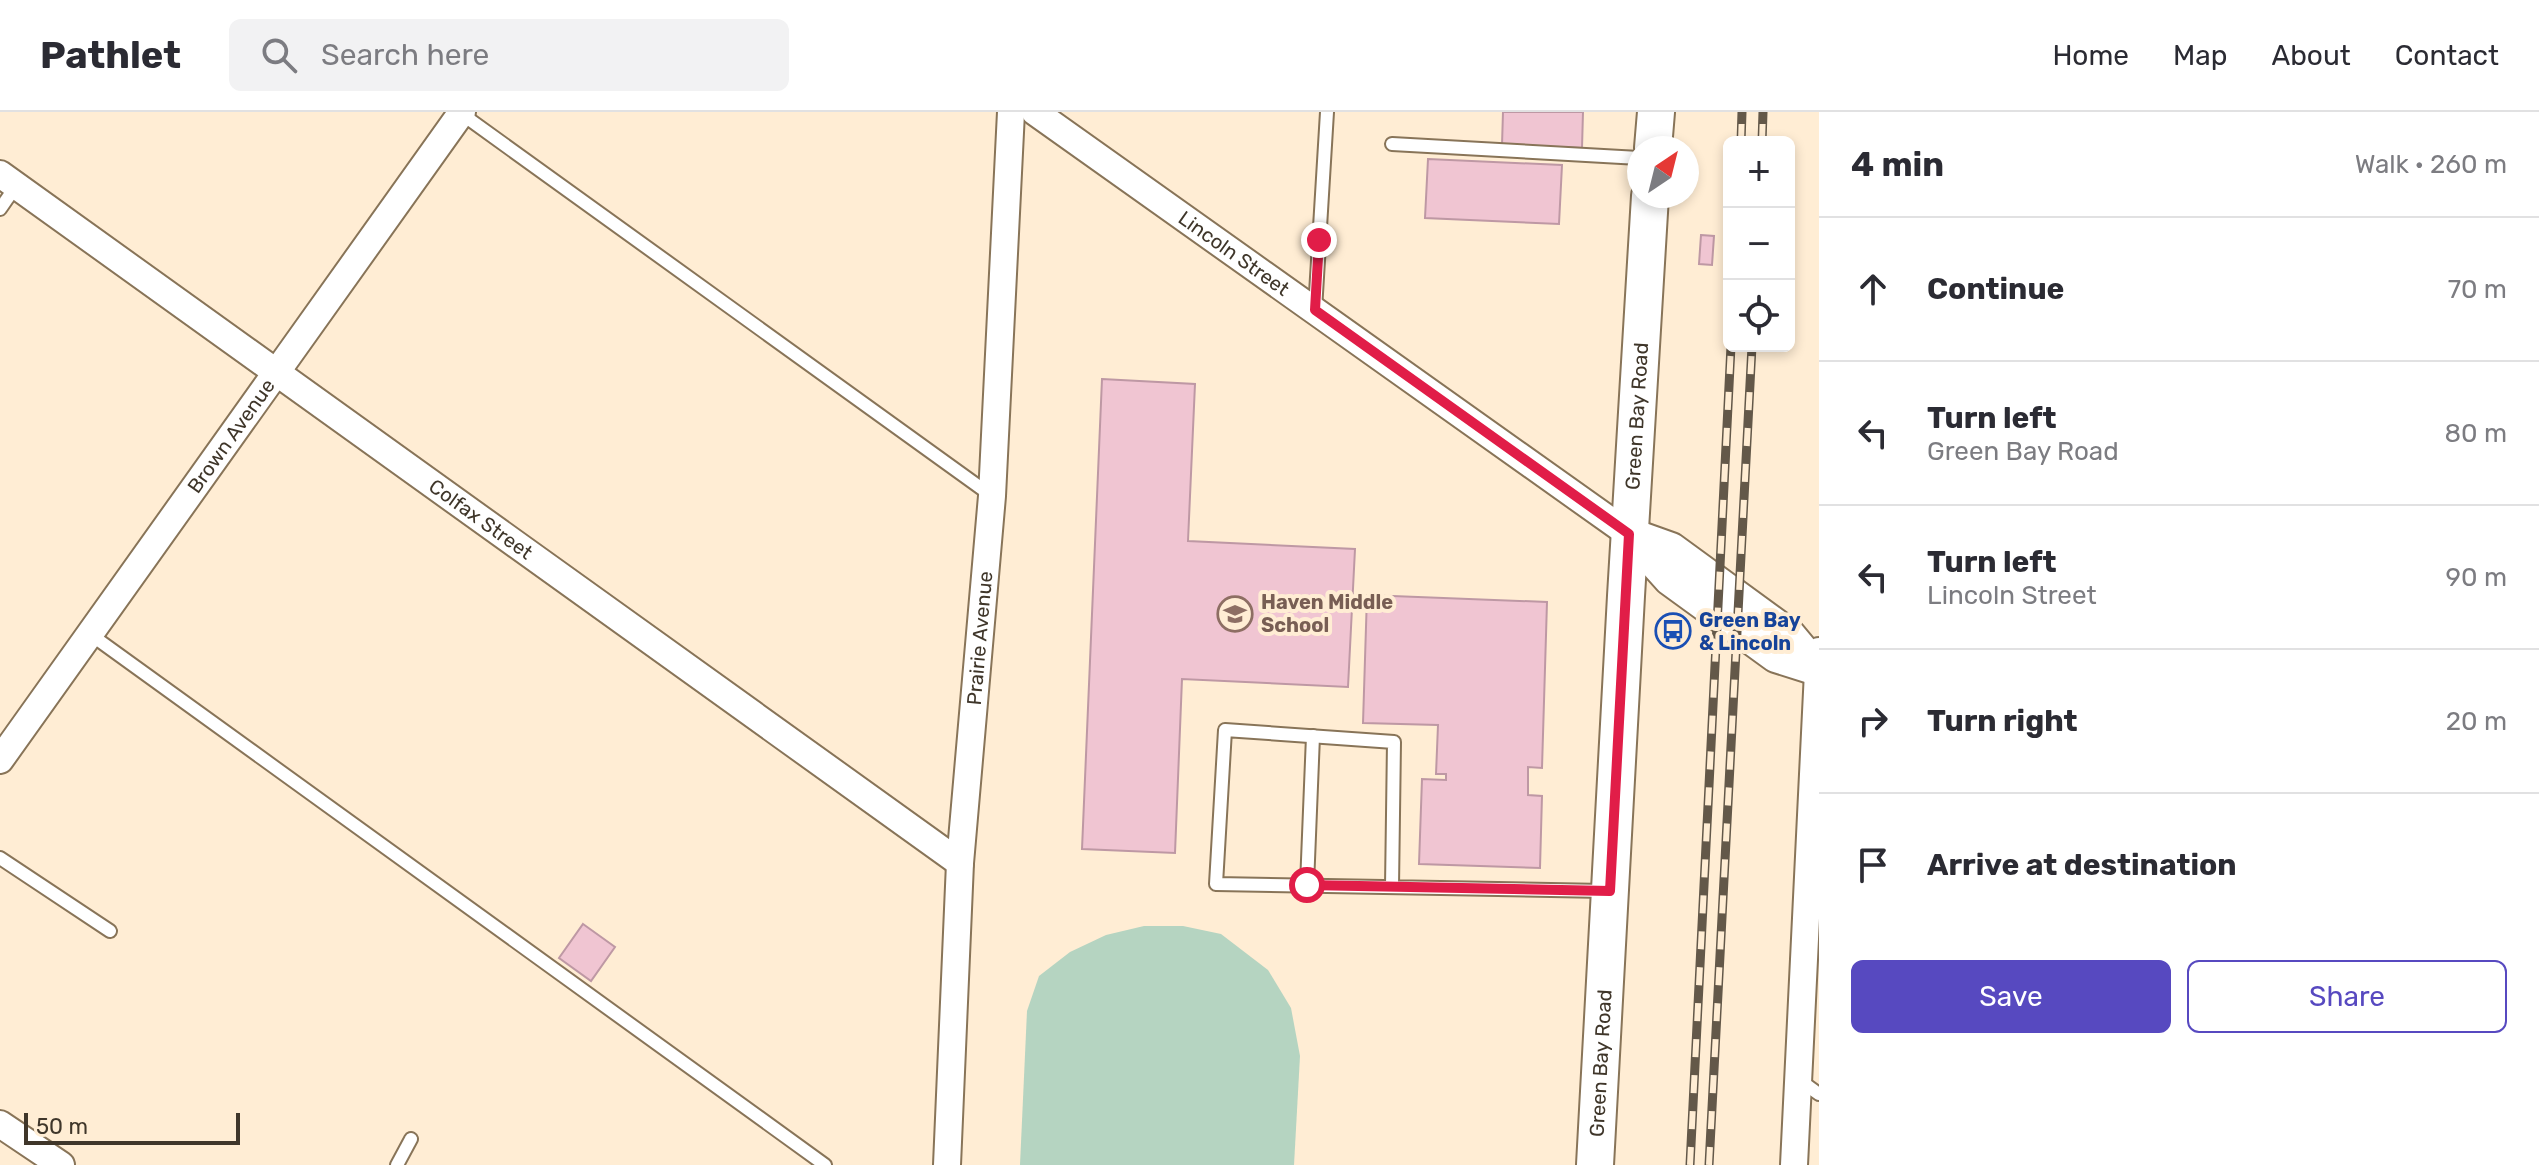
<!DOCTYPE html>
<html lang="en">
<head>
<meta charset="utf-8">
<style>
  body { margin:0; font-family:Rubik,sans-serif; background:#f2f2f3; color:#2b2b33 }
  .controls { position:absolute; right:24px; top:24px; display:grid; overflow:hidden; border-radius:12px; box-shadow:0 4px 12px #0003 }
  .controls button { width:72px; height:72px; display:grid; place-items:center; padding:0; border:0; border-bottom:2px solid #e1e1e2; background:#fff; color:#2b2b33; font:40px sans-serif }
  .compass { position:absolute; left:1627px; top:24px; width:72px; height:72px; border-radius:50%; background:#fff; box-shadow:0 4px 12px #0003; rotate:35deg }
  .scale { position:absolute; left:24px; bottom:20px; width:216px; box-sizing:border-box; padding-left:8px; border:4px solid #3f362a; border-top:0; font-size:22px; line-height:28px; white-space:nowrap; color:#3f362a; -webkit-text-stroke:6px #ffedd4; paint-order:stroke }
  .stop { position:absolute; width:24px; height:24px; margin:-18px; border:6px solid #e11d48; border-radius:50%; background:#fff }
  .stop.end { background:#e11d48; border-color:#fff; box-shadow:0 2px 8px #0008 }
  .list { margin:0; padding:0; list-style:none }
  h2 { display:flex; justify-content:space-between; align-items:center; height:104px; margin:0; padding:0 32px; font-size:34px }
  h2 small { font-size:26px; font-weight:400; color:#7c7c81 }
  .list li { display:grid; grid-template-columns:52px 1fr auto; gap:24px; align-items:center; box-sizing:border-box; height:144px; padding:0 32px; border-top:2px solid #e1e1e2 }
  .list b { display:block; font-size:30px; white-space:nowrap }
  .list p { margin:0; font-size:26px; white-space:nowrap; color:#7c7c81 }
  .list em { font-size:26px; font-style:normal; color:#7c7c81 }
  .actions { display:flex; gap:16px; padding:24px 32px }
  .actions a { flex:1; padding:18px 0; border:2px solid #5749c0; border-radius:12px; text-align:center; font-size:28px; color:#5749c0 }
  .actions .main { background:#5749c0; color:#fff }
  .icon { flex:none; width:44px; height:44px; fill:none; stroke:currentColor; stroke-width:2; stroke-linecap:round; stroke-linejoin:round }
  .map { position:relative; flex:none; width:1819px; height:1053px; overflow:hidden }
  header { display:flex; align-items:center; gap:48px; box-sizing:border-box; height:112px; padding:0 40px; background:#fff; border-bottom:2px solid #e1e1e2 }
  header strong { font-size:38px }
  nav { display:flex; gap:44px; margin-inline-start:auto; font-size:28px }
  .search { width:560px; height:72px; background:#f2f2f3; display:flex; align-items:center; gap:20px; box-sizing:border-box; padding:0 28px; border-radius:12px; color:#7c7c81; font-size:30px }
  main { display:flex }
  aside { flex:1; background:#fff }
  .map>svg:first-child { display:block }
  .pitch { fill:#b5d4c1 }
  .building { fill:#f0c5d2; stroke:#be98a4; stroke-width:2 }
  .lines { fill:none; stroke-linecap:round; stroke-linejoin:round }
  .service-casing { stroke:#887458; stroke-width:16 }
  .minor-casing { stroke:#887458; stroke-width:30 }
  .tertiary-casing { stroke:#887458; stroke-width:36 }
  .secondary-casing { stroke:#887458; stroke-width:40 }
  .service { stroke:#fff; stroke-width:12 }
  .minor { stroke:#fff; stroke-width:26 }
  .tertiary { stroke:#fff; stroke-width:32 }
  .secondary { stroke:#fff; stroke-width:36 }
  .rail-casing { stroke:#635849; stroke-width:9 }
  .rail { stroke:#ffedd4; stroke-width:6; stroke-dasharray:18; stroke-linecap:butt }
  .route { stroke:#e11d48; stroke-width:10 }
  .labels { text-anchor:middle; stroke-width:8; stroke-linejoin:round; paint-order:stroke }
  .street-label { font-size:20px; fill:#3f362a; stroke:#ffedd4 }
  .education-label { font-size:20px; font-weight:bold; fill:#785e54; stroke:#ffedd4; text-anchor:start }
  .transit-label { font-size:20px; font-weight:bold; fill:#164399; stroke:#ffedd4; text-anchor:start }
</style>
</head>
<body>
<header>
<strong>Pathlet</strong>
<div class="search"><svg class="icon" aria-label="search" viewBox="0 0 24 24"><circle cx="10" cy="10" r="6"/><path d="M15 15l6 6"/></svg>Search here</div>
<nav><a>Home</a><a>Map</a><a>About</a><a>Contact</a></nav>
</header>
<main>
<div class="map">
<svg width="1819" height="1053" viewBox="0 0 1819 1053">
  <rect width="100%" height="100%" fill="#ffedd4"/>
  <polygon class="pitch" points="1144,814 1183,814 1221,822 1268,858 1291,896 1300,944 1294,1053 1020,1053 1027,899 1039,864 1070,840 1106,823"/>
  <g class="building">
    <polygon points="1503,0 1583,0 1582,36 1502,33"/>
    <polygon points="1428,47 1562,53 1559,112 1425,106"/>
    <polygon points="1701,123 1714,124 1712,153 1699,152"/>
    <polygon points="1102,267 1195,272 1188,429 1355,437 1348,575 1182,567 1175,741 1082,737"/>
    <polygon points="1367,483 1547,490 1542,656 1528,655 1528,683 1542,684 1540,756 1419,752 1422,667 1446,668 1446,662 1436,662 1438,613 1363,611"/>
    <polygon points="583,812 615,835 591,869 559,846"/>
  </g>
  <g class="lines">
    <defs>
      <g id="service">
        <polyline points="459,0 992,384"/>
        <polyline points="1392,32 1639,46"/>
        <polyline points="0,97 16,74"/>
        <polyline points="1315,198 1327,0"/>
        <polyline points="90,522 825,1053"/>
        <polyline points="0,746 110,819"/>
        <polyline points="1307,773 1313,624"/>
        <polyline points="1392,775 1394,630 1225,618 1216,772 1605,779"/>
        <polyline points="1798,967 1819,982"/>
        <polyline points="397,1053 411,1027"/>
      </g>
      <g id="minor">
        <path id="s1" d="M1035,0l594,422"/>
        <path id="s2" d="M0,62l960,689"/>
        <path id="s3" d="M0,648l462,-648"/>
        <polyline points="0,1012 61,1053"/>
        <path id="s4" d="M947,1053l13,-302 32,-367 19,-384"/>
        <polyline points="1794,1053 1819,539"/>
      </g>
      <g id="tertiary">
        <polyline points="1629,422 1671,437 1789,523 1819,559"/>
        <polyline points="1634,427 1670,467 1776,544 1817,557"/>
      </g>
      <g id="secondary">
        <polyline points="1653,36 1656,0"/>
        <path id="s5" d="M1595,1053l31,-569 24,-400"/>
      </g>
    </defs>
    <use href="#service" class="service-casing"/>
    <use href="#minor" class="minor-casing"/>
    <use href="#tertiary" class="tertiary-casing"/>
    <use href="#secondary" class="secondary-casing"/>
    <use href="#service" class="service"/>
    <use href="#minor" class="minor"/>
    <use href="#tertiary" class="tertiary"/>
    <use href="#secondary" class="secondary"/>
    <defs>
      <g id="rail">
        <polyline points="1741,30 1742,0"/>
        <polyline points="1762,30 1763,0"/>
        <polyline points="1690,1053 1731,234"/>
        <polyline points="1709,1053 1752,234"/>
      </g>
    </defs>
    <use href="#rail" class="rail-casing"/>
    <use href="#rail" class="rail"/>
  </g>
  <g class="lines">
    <polyline class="route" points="1307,773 1610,779 1629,422 1315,198 1319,128"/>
  </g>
  <defs>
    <symbol id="school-ring" viewBox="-11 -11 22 22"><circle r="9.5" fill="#ffedd4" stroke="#8d6e63" stroke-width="1.5"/><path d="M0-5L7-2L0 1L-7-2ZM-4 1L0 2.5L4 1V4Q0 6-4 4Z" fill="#8d6e63"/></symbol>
    <symbol id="bus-ring" viewBox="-11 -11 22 22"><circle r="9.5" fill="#ffedd4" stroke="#1a4fb4" stroke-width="1.5"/><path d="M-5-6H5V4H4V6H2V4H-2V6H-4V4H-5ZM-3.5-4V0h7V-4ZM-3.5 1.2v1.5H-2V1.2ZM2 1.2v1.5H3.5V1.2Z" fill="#1a4fb4"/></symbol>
  </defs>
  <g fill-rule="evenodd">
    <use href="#school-ring" x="1215" y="482" width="40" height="40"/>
    <use href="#bus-ring" x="1653" y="499" width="40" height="40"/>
  </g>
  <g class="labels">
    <g class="street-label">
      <text dy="7" stroke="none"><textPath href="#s1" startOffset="244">Lincoln Street</textPath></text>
      <text dy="7" stroke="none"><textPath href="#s5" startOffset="750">Green Bay Road</textPath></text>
      <text dy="7" stroke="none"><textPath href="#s3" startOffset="398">Brown Avenue</textPath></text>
      <text dy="7" stroke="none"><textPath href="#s2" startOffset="592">Colfax Street</textPath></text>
      <text dy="7" stroke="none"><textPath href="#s4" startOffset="528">Prairie Avenue</textPath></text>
      <text dy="7" stroke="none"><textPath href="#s5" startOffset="102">Green Bay Road</textPath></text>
    </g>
    <g class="education-label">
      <text x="1261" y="497">Haven Middle<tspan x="1261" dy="23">School</tspan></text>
    </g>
    <g class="transit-label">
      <text x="1699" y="515">Green Bay<tspan x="1699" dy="23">&amp; Lincoln</tspan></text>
    </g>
  </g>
</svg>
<div class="controls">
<button>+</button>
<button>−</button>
<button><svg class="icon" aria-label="locate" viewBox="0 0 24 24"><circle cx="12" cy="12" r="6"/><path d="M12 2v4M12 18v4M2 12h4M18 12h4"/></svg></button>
</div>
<svg class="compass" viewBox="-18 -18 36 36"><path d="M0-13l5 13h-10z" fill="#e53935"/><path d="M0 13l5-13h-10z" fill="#7c7c81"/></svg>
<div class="scale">50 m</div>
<div class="stop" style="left:1307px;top:773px"></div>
<div class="stop end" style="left:1319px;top:128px"></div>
</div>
<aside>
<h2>4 min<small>Walk · 260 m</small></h2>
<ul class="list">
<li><svg class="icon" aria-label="ahead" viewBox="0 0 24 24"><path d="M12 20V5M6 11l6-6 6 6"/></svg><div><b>Continue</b></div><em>70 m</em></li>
<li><svg class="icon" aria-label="left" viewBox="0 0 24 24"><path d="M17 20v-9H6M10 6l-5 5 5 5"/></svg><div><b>Turn left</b><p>Green Bay Road</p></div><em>80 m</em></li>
<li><svg class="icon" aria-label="left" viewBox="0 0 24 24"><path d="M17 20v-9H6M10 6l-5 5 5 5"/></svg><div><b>Turn left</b><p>Lincoln Street</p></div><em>90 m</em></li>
<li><svg class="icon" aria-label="right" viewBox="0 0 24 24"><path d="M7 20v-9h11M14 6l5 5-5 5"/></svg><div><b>Turn right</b></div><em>20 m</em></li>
<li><svg class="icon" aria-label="arrive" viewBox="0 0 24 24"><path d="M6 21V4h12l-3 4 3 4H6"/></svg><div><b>Arrive at destination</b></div></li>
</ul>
<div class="actions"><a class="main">Save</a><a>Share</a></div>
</aside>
</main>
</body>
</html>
